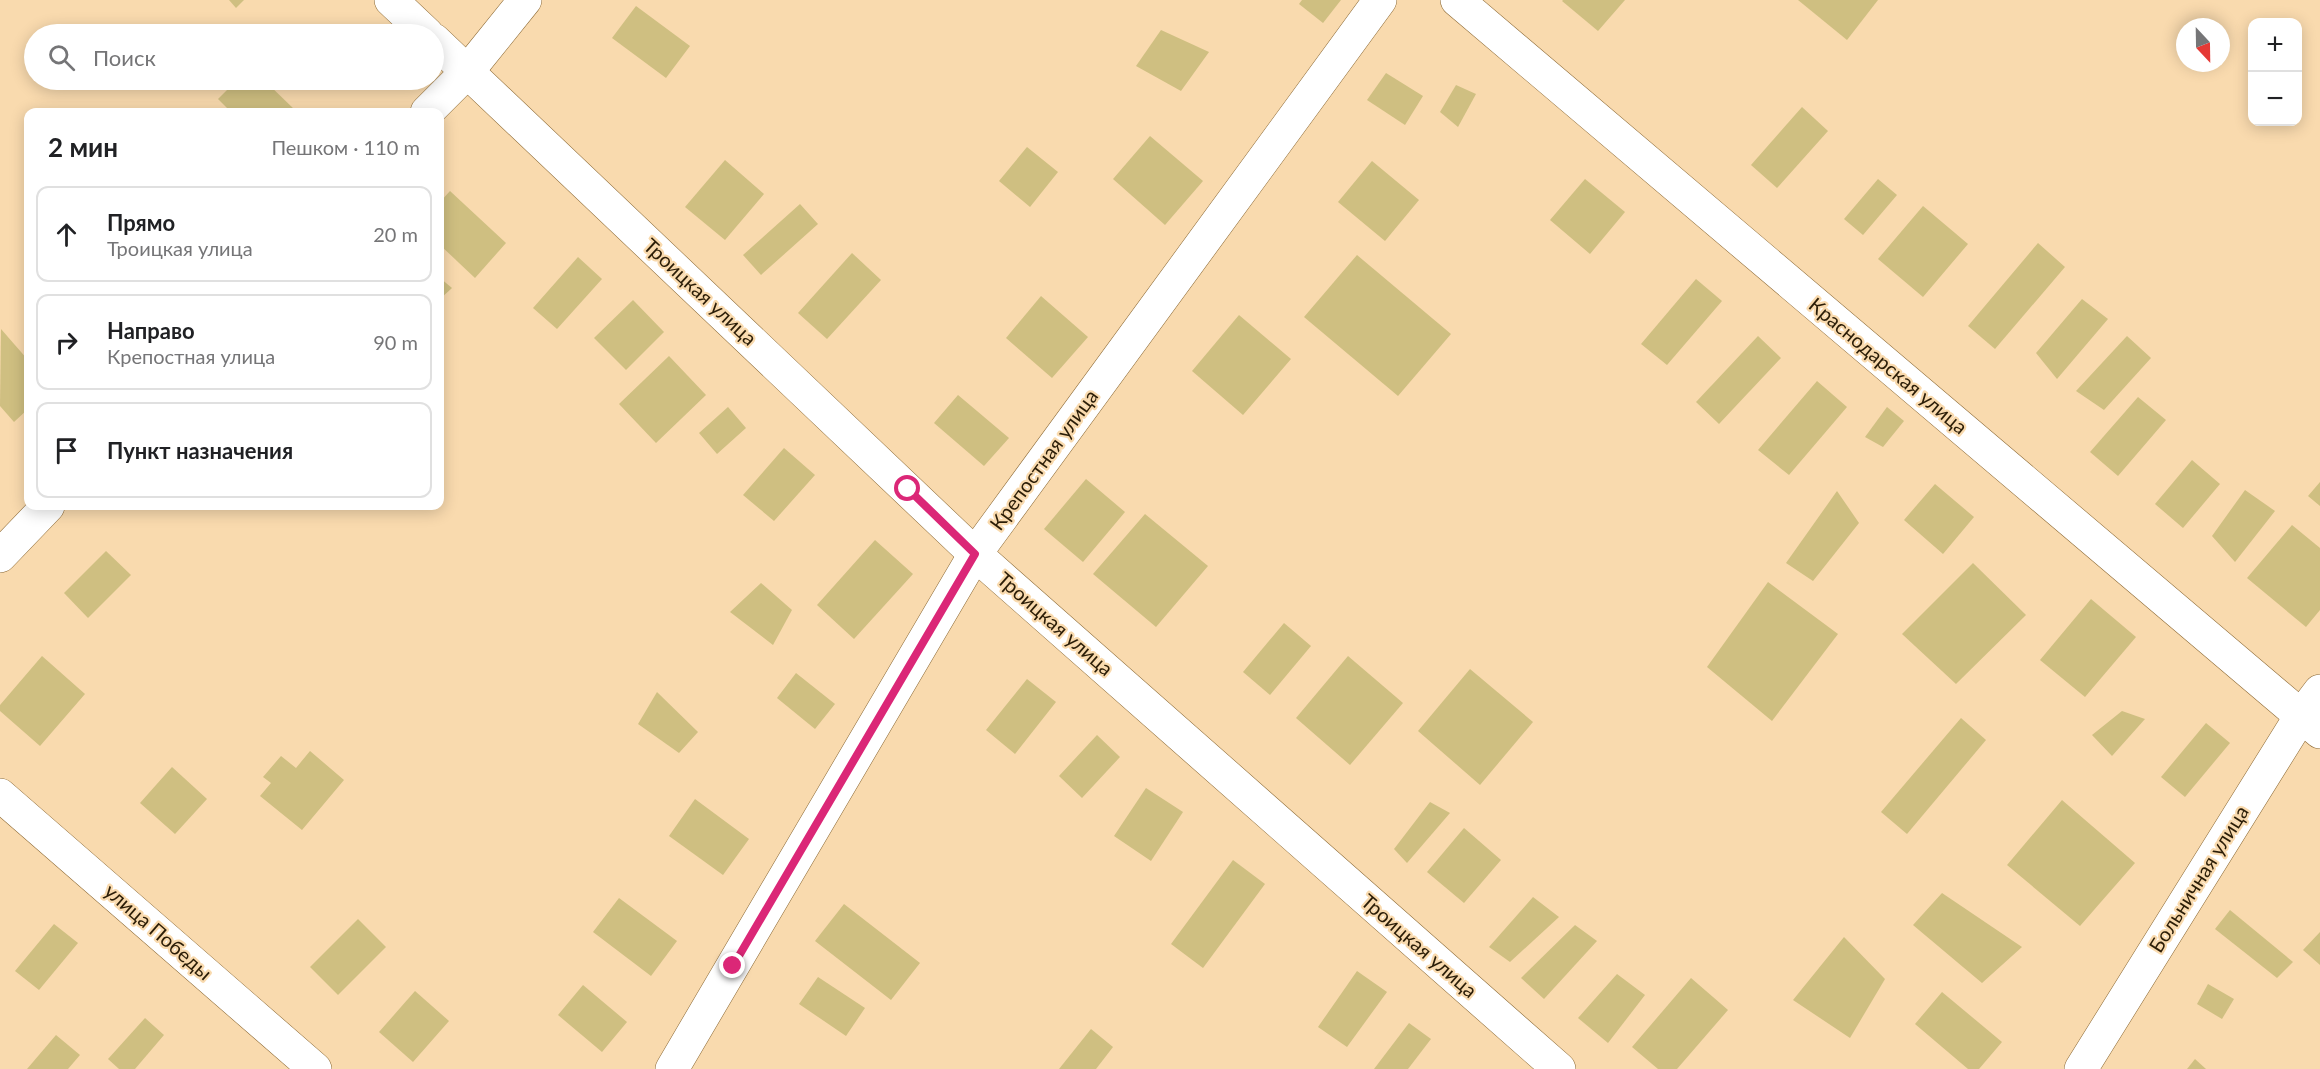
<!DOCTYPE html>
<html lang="ru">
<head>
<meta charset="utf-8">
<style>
  body { margin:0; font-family:Lato,sans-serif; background:#f6f6f6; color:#202124 }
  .controls { position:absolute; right:18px; top:18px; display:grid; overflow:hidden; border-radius:12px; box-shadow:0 3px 15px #0003 }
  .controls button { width:54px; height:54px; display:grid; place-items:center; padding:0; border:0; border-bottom:2px solid #e0e0e0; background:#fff; color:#202124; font:30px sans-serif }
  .compass { position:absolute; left:2176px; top:18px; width:54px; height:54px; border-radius:50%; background:#fff; box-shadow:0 3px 15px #0003; rotate:158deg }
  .stop { position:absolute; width:18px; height:18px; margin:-14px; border:4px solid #db2777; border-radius:50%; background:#fff }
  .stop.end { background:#db2777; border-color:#fff; box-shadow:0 2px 6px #0008 }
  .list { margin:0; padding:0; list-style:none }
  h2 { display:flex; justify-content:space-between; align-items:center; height:78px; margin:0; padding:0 24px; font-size:26px }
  h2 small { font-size:20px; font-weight:400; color:#757577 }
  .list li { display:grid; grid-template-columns:39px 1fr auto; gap:18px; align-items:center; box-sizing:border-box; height:96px; margin:0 12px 12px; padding:0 12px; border:2px solid #e0e0e0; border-radius:12px }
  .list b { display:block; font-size:22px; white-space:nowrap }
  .list p { margin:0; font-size:20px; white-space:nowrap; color:#757577 }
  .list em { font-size:20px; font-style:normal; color:#757577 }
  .icon { flex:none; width:33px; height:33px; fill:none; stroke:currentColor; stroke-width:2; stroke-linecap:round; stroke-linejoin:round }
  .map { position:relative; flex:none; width:2320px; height:1069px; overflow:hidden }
  .search { position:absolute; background:#fff; box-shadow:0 3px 15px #0003; left:24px; top:24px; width:420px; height:66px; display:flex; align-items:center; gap:15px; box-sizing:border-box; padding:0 21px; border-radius:33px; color:#757577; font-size:22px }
  .panel { position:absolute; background:#fff; box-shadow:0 3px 15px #0003; left:24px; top:108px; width:420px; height:402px; border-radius:12px }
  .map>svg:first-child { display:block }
  .building { fill:#cfbf81 }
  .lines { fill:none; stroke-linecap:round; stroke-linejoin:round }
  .minor-casing { stroke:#8b6833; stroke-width:34 }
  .minor { stroke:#fff; stroke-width:33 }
  .route { stroke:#db2777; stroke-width:8 }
  .labels { text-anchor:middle; stroke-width:4.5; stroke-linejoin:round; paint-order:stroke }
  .street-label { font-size:20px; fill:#2b1d07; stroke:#f9daae }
</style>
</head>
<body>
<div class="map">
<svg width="2320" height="1069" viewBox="0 0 2320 1069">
  <rect width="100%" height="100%" fill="#f9daae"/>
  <g class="building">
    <polygon points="229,0 244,0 236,8"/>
    <polygon points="1302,0 1341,0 1323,23 1299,4"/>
    <polygon points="1563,0 1625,0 1598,31 1562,1"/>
    <polygon points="1798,0 1878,0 1847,40"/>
    <polygon points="636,6 690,46 666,78 612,38"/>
    <polygon points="1161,30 1209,52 1181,91 1136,66"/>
    <polygon points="1386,73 1423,96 1405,125 1367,100"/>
    <polygon points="237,80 264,80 297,112 231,112 218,99"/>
    <polygon points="1456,85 1476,94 1458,127 1440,112"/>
    <polygon points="1802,107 1828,131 1777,188 1751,165"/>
    <polygon points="1150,136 1203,181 1165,225 1113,179"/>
    <polygon points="1027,147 1058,172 1030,207 999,181"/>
    <polygon points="725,160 764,194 725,240 685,207"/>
    <polygon points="1372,161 1419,200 1385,241 1338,202"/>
    <polygon points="1585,179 1625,212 1590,254 1550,220"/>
    <polygon points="1878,179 1897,195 1863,235 1844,219"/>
    <polygon points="450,191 506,243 475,278 440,245 440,202"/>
    <polygon points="800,204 818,224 761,275 743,255"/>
    <polygon points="1923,206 1968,244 1923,297 1878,259"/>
    <polygon points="2038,243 2065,267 1995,349 1968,326"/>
    <polygon points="852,253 881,280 827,339 798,313"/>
    <polygon points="1357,255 1451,334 1398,396 1304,317"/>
    <polygon points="578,257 602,279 557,329 533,308"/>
    <polygon points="440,278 452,288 440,299"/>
    <polygon points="1696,279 1722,301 1667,365 1641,344"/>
    <polygon points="1041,296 1088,337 1052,378 1006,338"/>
    <polygon points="2082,299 2108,319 2057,379 2036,353"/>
    <polygon points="633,300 664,332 626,370 594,338"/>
    <polygon points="1239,315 1291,359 1243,415 1192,371"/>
    <polygon points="1,329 28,360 28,409 14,422 0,406"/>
    <polygon points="1758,336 1781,358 1719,424 1696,402"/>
    <polygon points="2127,336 2151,358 2104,410 2076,391"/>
    <polygon points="669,356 706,395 656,443 619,404"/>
    <polygon points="1817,381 1847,407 1789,475 1758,450"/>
    <polygon points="958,395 1009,438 984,466 934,423"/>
    <polygon points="2138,397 2166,420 2118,476 2090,452"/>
    <polygon points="728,407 746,428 717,454 699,433"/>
    <polygon points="1887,407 1904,421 1883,447 1865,437"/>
    <polygon points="784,448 815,475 774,521 743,495"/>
    <polygon points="2192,460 2220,484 2183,528 2155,504"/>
    <polygon points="1086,479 1125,512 1083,562 1044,529"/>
    <polygon points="2320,482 2320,506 2308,496"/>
    <polygon points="1935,484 1974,517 1943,554 1904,520"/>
    <polygon points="2245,490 2275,511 2235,562 2212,536"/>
    <polygon points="1837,491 1859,523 1813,581 1786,563"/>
    <polygon points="1145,514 1208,566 1156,627 1093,574"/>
    <polygon points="2292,525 2320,548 2320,610 2306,627 2247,578"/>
    <polygon points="875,540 913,574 854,639 817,605"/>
    <polygon points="106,551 131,575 88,618 64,593"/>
    <polygon points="1973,563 2026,615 1956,684 1902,634"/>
    <polygon points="1768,582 1838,634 1772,721 1707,667"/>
    <polygon points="761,583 792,610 773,645 730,612"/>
    <polygon points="2091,599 2136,637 2085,697 2040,660"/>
    <polygon points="1284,623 1311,646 1270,695 1243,672"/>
    <polygon points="42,656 85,694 40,746 0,711 0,705"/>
    <polygon points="1348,656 1403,703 1350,765 1296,718"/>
    <polygon points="1470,669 1533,722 1480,785 1418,731"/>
    <polygon points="796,673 835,704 815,729 777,698"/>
    <polygon points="1027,679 1056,702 1015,754 986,730"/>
    <polygon points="657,692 698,732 679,753 638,724"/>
    <polygon points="2122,711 2145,719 2112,756 2092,735"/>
    <polygon points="1961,718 1986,740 1907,834 1881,812"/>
    <polygon points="2206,723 2230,743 2185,797 2161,777"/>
    <polygon points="1097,735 1120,757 1082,798 1059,776"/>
    <polygon points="310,751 344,780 302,830 260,796 271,783 263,777 281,756 296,768"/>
    <polygon points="172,767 207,799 175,834 140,803"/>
    <polygon points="1146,788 1183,812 1151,861 1114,836"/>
    <polygon points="695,799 749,839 723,875 669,836"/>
    <polygon points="2062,800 2135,863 2080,926 2007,865"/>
    <polygon points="1430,802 1450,813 1407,863 1394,849"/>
    <polygon points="1464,828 1501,860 1464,903 1427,872"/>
    <polygon points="1233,860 1265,884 1203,968 1171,944"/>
    <polygon points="1942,893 2022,947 1982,983 1913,925"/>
    <polygon points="1533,897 1559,917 1510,962 1489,947"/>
    <polygon points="619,898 677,941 651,976 593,932"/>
    <polygon points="844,904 920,963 891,1000 815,941"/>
    <polygon points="2230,910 2293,962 2277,978 2215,929"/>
    <polygon points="358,919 386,947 338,995 310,967"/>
    <polygon points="54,924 78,943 39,990 15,971"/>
    <polygon points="1575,925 1597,941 1544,999 1521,978"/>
    <polygon points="2320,932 2320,965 2303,950"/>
    <polygon points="1844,937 1885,979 1850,1038 1793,1000"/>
    <polygon points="1357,971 1387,992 1347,1047 1318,1027"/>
    <polygon points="1617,974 1645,995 1608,1043 1578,1018"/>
    <polygon points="818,977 865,1008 846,1036 799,1004"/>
    <polygon points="1691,978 1728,1010 1677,1069 1658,1069 1632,1047"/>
    <polygon points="2208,984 2234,999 2222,1019 2197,1004"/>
    <polygon points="583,985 627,1022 602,1052 558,1015"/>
    <polygon points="415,991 449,1021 413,1062 379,1032"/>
    <polygon points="1942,992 2002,1042 1979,1069 1968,1069 1915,1024"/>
    <polygon points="145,1018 164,1035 135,1069 119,1069 108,1059"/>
    <polygon points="1409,1023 1431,1039 1408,1069 1374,1069"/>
    <polygon points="1091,1029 1113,1047 1096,1069 1059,1069"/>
    <polygon points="56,1035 80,1055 68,1069 27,1069"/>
    <polygon points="2195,1059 2206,1069 2187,1069"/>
  </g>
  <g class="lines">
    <defs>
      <g id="minor">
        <polyline points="391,0 427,34"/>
        <polyline points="1457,0 2320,732"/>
        <polyline points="434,40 975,554 1559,1069"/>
        <polyline points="427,112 467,72 525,0"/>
        <polyline points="0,556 48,506"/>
        <polyline points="0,795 315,1069"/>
        <polyline points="672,1069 975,554 1380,0"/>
        <polyline points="2081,1069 2301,716 2320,691"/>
      </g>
    </defs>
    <use href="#minor" class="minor-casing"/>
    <use href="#minor" class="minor"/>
  </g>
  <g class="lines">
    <polyline class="route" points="733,966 975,554 908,489"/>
  </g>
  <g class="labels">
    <g class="street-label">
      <text transform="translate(700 292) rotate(43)" y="7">Троицкая улица</text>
      <text transform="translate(1888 366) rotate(40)" y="7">Краснодарская улица</text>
      <text transform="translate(1044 460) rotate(-54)" y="7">Крепостная улица</text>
      <text transform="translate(1055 624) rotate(41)" y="7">Троицкая улица</text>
      <text transform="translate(2199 879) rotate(-58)" y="7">Больничная улица</text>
      <text transform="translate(158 932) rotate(41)" y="7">улица Победы</text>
      <text transform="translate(1419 946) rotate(41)" y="7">Троицкая улица</text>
    </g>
  </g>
</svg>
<div class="controls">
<button>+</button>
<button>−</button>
</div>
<svg class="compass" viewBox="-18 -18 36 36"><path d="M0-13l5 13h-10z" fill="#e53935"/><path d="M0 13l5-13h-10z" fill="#757577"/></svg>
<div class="stop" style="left:908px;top:489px"></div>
<div class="stop end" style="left:733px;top:966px"></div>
<div class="search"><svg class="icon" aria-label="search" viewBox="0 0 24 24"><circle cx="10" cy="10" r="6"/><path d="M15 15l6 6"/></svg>Поиск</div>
<section class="panel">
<h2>2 мин<small>Пешком · 110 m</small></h2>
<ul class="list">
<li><svg class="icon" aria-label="ahead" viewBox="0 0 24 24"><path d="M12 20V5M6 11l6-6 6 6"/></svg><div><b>Прямо</b><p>Троицкая улица</p></div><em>20 m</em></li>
<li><svg class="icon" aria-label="right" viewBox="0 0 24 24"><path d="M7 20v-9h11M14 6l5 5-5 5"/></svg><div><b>Направо</b><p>Крепостная улица</p></div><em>90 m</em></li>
<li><svg class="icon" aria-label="arrive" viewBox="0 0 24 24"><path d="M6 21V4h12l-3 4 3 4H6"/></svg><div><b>Пункт назначения</b></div></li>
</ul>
</section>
</div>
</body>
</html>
